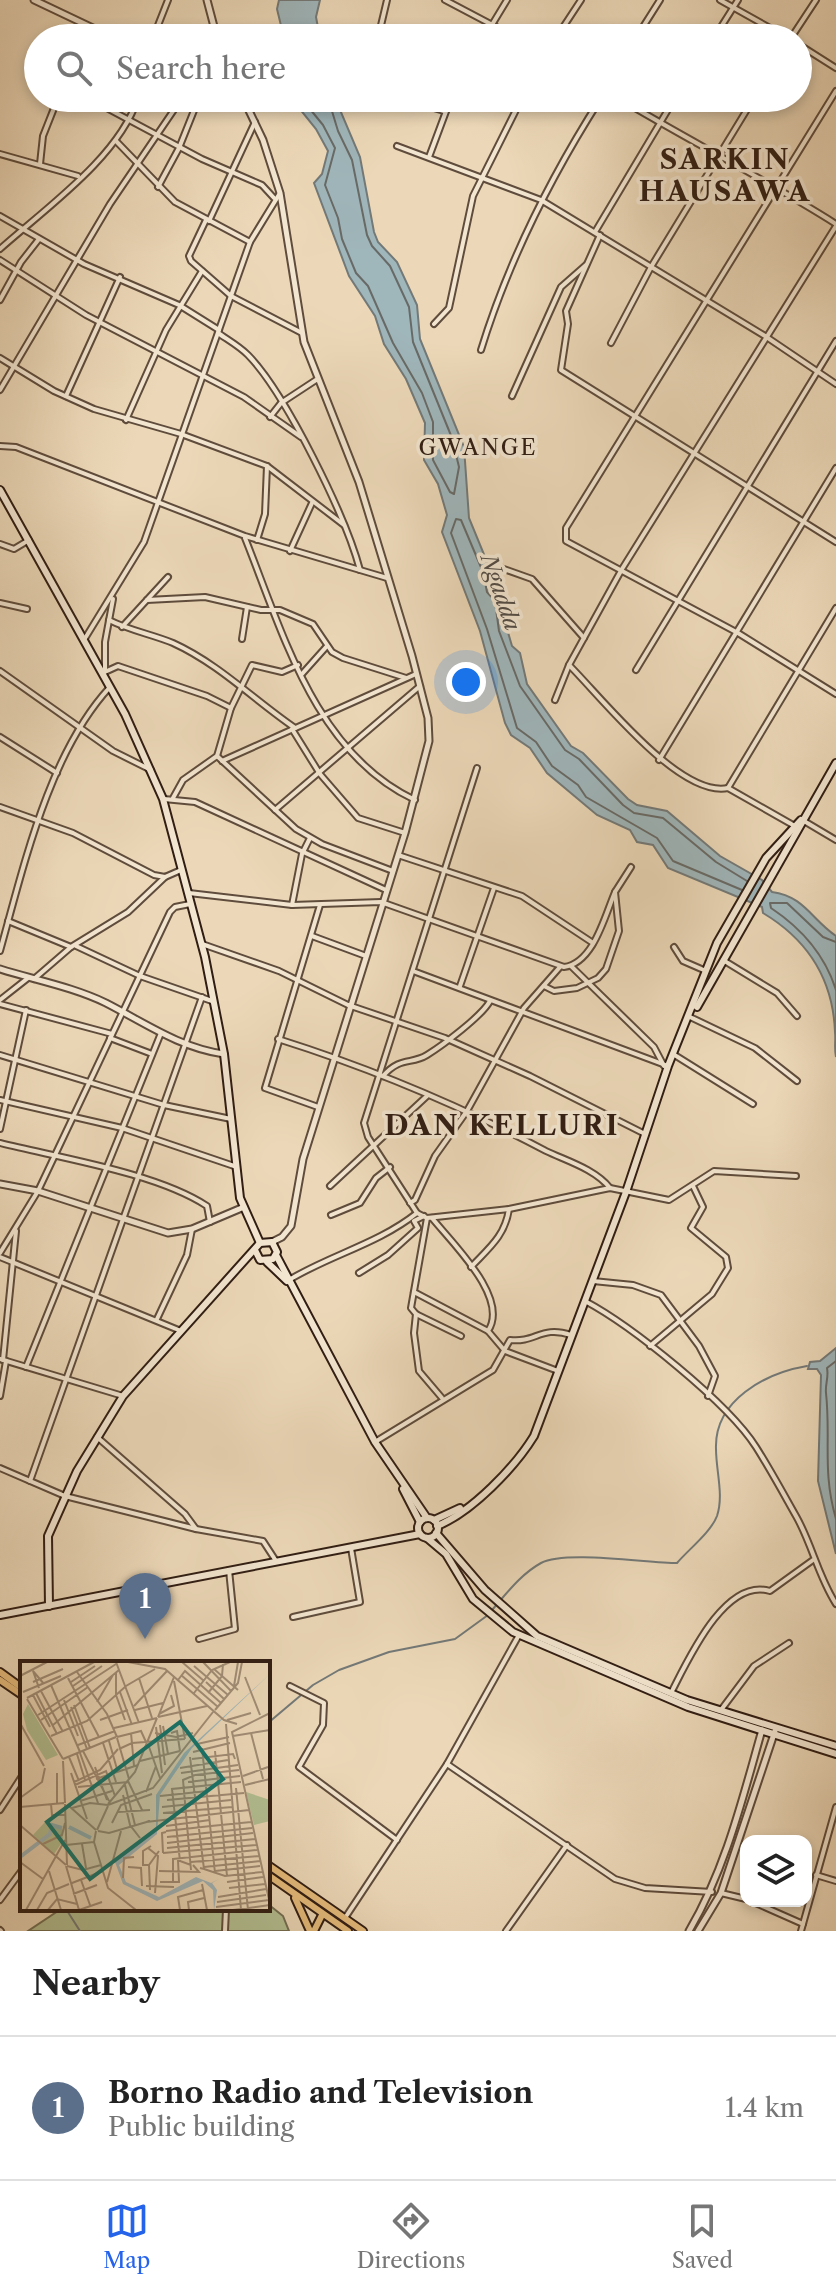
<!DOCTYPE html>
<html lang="en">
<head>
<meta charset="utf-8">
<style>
  body { margin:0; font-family:"Libre Caslon Text",serif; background:#f6f6f6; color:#222 }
  .controls { position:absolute; right:24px; bottom:24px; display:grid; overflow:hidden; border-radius:16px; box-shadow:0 4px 12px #0003 }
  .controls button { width:72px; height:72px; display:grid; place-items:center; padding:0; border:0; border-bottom:2px solid #e0e0e0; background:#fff; color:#222; font:40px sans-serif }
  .you { position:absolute; left:466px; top:682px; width:28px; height:28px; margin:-20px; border:6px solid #fff; border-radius:50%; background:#1a73e8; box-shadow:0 0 0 12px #1a73e833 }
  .badge { display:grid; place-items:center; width:52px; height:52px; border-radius:50%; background:#2563eb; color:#fff; font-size:26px; font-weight:700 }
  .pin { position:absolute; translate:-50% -66px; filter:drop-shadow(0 2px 4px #0008) }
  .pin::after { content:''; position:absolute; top:42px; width:28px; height:24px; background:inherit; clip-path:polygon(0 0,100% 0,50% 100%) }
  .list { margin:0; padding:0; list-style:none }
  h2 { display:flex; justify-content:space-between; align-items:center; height:104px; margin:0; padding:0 32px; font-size:34px }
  h2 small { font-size:26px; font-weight:400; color:#767676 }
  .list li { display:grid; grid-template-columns:52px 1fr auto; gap:24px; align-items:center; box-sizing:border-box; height:144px; padding:0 32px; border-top:2px solid #e0e0e0 }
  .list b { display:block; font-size:30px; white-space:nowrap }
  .list p { margin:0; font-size:26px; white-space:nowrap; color:#767676 }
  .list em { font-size:26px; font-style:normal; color:#767676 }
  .icon { flex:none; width:44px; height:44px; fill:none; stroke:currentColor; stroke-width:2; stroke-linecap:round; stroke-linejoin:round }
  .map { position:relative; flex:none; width:836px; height:1931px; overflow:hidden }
  .search { position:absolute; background:#fff; box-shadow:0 4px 12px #0003; left:24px; right:24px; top:24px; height:88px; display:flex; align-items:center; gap:20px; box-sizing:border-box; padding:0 28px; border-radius:44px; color:#767676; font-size:30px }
  .sheet { height:248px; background:#fff }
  nav { display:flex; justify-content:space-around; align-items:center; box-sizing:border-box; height:112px; border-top:2px solid #e0e0e0; background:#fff; font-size:22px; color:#767676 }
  nav a { display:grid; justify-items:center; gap:4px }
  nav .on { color:#2563eb }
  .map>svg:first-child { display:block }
  .green { fill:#b3c093; stroke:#726e53; stroke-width:2 }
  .water { fill:#9fb6bb; stroke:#737978; stroke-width:2 }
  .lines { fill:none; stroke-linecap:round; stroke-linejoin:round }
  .shore { stroke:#686a67; stroke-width:2 }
  .stream { stroke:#737978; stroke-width:2 }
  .minor-casing { stroke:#5f4c3c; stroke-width:8 }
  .tertiary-casing { stroke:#5f4c3c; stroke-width:9 }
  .secondary-casing { stroke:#301d13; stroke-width:10 }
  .primary-casing { stroke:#301d13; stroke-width:10 }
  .minor { stroke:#f3e6d1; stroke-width:4 }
  .tertiary { stroke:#f3e6d1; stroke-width:5 }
  .secondary { stroke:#f3e6d1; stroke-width:6 }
  .primary { stroke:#e6bc7c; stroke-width:6 }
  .labels { text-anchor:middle; stroke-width:7; stroke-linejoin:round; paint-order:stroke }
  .neighbourhood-label { font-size:22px; letter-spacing:2px; fill:#301d13; stroke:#f3e6d1 }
  .water-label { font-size:22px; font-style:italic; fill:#514b45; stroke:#f3e6d1 }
  .district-label { font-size:28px; font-weight:bold; letter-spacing:2px; fill:#301d13; stroke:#f3e6d1 }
  .inset-river { fill:none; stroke:#9fb6bb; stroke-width:4 }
  .inset-road { fill:none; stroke:#a18d76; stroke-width:2 }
  .view { fill:#0f766e; fill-opacity:0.15; stroke:#0f766e; stroke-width:4 }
  .inset-edge { fill:none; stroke:#301d13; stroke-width:4 }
</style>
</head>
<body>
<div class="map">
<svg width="836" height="1931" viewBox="0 0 836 1931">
  <rect width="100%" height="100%" fill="#ecd8b8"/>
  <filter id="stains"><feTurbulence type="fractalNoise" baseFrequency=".0025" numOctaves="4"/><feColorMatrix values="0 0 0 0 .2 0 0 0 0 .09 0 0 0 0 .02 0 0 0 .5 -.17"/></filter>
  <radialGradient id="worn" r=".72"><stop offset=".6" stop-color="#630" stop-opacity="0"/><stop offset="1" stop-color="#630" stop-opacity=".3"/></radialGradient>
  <polygon class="green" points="268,1904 283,1916 289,1931 28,1931 61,1909 268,1909"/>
  <g class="water">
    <polygon points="279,0 320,0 316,17 320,38 284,38 277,9"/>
    <path d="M291,98h44l25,59 14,75 4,10 19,20 20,43 3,34 44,108 5,71 21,51 4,19 8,10 5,31 5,17 8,7 7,31 44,62 12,7 45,46 9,6 30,6 53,45 42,24 10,12c32,4 40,28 64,44v121c-2,-9 0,-16 -1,-25 -2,-52 -27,-92 -72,-119l-1,-6 -94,-39 -15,-23 -16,-3 -7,-12 -33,-15 -50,-42 -17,-25 -19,-13 -6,-12 -25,-92 -38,-99 5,-17 -9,-31 -14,-24 1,-37 -19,-44 -22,-35 -9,-28 -26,-40 -35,-93 8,-9 6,-23 -12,-22z"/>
    <polygon points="836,1348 836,1554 818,1481 821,1375 817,1369 808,1369 810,1362 820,1361"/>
  </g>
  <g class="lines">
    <g class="shore">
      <polyline points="301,98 323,125 335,148 325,185 338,218 342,239 356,273 368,286 393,343 422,393 433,422 433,460 450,492 454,494 459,467 452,438 413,342 409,307 390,266 372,246 367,235 352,160 338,131 328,98"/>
      <polyline points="742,890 673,861 657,838 586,797 578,785 552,766 536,742 517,728 487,629 451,533 456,519 461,520 483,572 487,592 495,601 499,631 520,686 565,750 579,759 623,805 634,813 663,818 716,862 747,881"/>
      <path d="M836,942l-13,-5 -36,-34h-17l1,5c30,20 54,47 65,82"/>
      <path d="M836,1361l-9,7c2,9 -2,16 -1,25 5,46 -4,78 10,126"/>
    </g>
    <g class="stream">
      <path d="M492,1610c15,-17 29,-36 49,-47 24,-13 106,0 136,0 11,-13 34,-31 40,-47 7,-21 -1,-45 -1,-67 -2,-49 50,-76 91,-83"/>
      <polyline points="268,1723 313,1685 339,1670 389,1652 455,1639 488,1615"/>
      <polyline points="66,1909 80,1931"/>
    </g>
    <defs>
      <g id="minor">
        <polyline points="445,0 517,38"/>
        <polyline points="720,0 788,38"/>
        <polyline points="153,38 168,0"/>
        <polyline points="378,38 387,0"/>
        <polyline points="484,38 507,0"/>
        <polyline points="556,38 581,0"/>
        <polyline points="636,38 660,0"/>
        <polyline points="714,38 738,0"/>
        <polyline points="791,38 816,0"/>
        <polyline points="798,44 836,68"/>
        <polyline points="836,91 566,528 566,541 738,633 836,694"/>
        <polyline points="88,98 202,159 262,185 274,198"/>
        <polyline points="399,98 444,111"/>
        <path d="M618,98c72,43 147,81 218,126"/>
        <polyline points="116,141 175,202 250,242"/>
        <polyline points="397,146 541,200 765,336 836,384"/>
        <polyline points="0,154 78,176"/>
        <polyline points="429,157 451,98"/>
        <polyline points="40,164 43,136 58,98"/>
        <polyline points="158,187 179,148 199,98"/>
        <polyline points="0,216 84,264 179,305 219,330"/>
        <polyline points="206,220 189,256 191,261 231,296 302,333"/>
        <polyline points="209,221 255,122"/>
        <polyline points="595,232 675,98"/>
        <polyline points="600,235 566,311 568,324 561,370 836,542"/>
        <path d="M0,249c46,-41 119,-92 138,-151"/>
        <polyline points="0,260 86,315 244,397 301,437"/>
        <polyline points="0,300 21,262 39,239"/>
        <polyline points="434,324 449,308 473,196 522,98"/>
        <path d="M218,333c10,7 21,13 30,22 38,39 98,162 112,215"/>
        <polyline points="611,343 651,267 754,98"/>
        <path d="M481,350c28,-91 69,-172 120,-252"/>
        <polyline points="0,358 54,391 94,409 181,434 267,466 344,525"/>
        <polyline points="0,390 110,204 182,98"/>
        <polyline points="66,396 120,277"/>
        <polyline points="512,396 561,287 586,265"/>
        <polyline points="270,417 281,403 316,380"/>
        <polyline points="126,420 166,330 202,271"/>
        <polyline points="0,446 16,447 245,536 387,578"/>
        <path d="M245,538c38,95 70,215 170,262"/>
        <polyline points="257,540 265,514 267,466"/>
        <polyline points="0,544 14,549 29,540"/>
        <polyline points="290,551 312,503"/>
        <polyline points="501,568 532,579 584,638"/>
        <polyline points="147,600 205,597 261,610 280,610 313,624 332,652 343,658 406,678"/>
        <polyline points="0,603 27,609"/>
        <path d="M109,620c22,11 42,14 64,23 46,21 81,57 122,85"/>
        <polyline points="122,627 168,577"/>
        <polyline points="242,639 247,607"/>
        <polyline points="84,640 144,542 250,242 280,193"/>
        <path d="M569,665c34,34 111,133 159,123l65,37"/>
        <polyline points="636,670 836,341"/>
        <polyline points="0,671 113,751 151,770"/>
        <polyline points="107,671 118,666 207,696 231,708"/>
        <polyline points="105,672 105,642 113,599"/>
        <polyline points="302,674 327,646"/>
        <polyline points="555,700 569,665 622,569 836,226"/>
        <polyline points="292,729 320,774 358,818 405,833"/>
        <polyline points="0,737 57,773"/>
        <polyline points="217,756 296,829 322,844 393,871"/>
        <polyline points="659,760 836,468"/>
        <polyline points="222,761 416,674"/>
        <polyline points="477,768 364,1123 368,1137 417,1213 427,1218 509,1209 610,1188 669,1200 714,1171 796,1176"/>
        <polyline points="728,788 836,608"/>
        <polyline points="173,798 183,780 217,756 231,708 252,665 282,672 298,665"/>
        <polyline points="164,799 195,802 386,890"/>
        <polyline points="0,807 73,833 154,875 165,877 181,870"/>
        <polyline points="275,810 420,686"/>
        <polyline points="804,821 836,840"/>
        <polyline points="398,855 522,896 593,943"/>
        <path d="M189,893l103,12 89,-3 183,65c30,-4 41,-52 51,-75"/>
        <polyline points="292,905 302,854 310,838"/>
        <polyline points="8,921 71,947"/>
        <polyline points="312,936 366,956"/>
        <polyline points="202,944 279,971 348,1005 445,1038 530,1076 645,1134"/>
        <polyline points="76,946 140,976 212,1001"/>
        <polyline points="674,947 683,961 706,971"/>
        <path d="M0,951c24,-86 49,-198 110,-264"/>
        <polyline points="723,960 777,993 797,1016"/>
        <polyline points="571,966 654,1047 664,1066"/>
        <polyline points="413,971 668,1066"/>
        <polyline points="34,979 71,947 128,912 165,877"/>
        <polyline points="460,986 494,888"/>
        <polyline points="544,986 554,991 577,988 598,978 606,969 619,931 615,892 631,867"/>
        <polyline points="0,1000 28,978"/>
        <polyline points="0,1004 112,1034"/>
        <polyline points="690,1017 755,1048 797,1081"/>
        <polyline points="110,1038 152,1054"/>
        <path d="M278,1039c92,29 183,67 268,112 21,10 49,18 64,37"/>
        <polyline points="673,1054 753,1104"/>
        <polyline points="0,1055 164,1105 231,1119"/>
        <path d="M383,1076c18,-20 28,-11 44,-21 16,-10 55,-39 63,-54"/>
        <polyline points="0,1100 122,1128 237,1167"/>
        <polyline points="318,1107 265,1088 320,905"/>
        <polyline points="0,1129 26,1010"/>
        <path d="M0,1143c60,15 157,30 207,63l3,16"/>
        <polyline points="330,1186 427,1096"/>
        <polyline points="410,1203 415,1200 435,1156 467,1111 524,1008 560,967"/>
        <polyline points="331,1215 360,1203 376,1178 390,1167"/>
        <polyline points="427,1218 411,1308 416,1314 461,1336"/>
        <path d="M432,1218c20,25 78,80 56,113l17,20 53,20"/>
        <polyline points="0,1253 38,1191 170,912 175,907 190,904"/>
        <polyline points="0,1257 181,1331"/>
        <path d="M471,1267c18,-19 34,-31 38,-58"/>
        <polyline points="359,1273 388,1255 418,1228 414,1221 424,1216"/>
        <path d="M289,1280c41,-25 89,-36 128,-67"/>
        <polyline points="593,1281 633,1285 661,1295 699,1346 715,1376 708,1396"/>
        <polyline points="414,1292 488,1331"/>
        <path d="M585,1301c47,25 143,102 171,146 14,22 27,46 40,69 16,28 22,60 40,88"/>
        <polyline points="416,1314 414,1333 419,1371 442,1398"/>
        <polyline points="157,1319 187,1255 192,1229"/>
        <polyline points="650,1346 712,1294 728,1268 726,1257 691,1228 703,1207 693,1186"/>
        <polyline points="0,1359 123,1396"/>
        <polyline points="3,1360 16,1231"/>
        <polyline points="26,1367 161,1033"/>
        <polyline points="0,1396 6,1361"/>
        <polyline points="97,1437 185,1514 196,1529"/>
        <path d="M375,1442l118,-72 17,-30c26,3 31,-15 61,-5"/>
        <polyline points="0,1468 65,1496 196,1529 263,1541 276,1561"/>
        <polyline points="30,1481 202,997"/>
        <polyline points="293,1617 360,1602 351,1548"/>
        <polyline points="199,1639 235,1629 229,1570"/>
        <polyline points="290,1686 324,1703 323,1725 299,1767 397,1840"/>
        <path d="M671,1693c17,-33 54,-116 99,-102l43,-31"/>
        <polyline points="721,1710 754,1666 789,1643"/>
        <polyline points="447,1764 615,1879 645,1888 712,1892"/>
        <polyline points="0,1810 22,1776"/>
        <polyline points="816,1875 836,1881"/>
        <polyline points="721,1893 746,1899"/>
        <polyline points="0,1900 22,1870"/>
        <polyline points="751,1901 803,1924"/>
        <polyline points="345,1918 447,1764 519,1635"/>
        <polyline points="0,1930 1,1931"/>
        <polyline points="225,1931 226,1909"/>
        <polyline points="506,1931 567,1845"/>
        <polyline points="801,1931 836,1807"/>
      </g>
      <g id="tertiary">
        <polyline points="34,0 114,38"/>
        <polyline points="207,0 217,38"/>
        <polyline points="243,98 263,140 280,193 304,342 359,482 412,656 428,718 429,741 405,833 303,1159 291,1226 282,1237 272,1242"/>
        <path d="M0,969c35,11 73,18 106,34 39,20 74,45 118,51"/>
        <polyline points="0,1184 38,1191 168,1233 192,1229 244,1207"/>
        <path d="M689,1931c37,-63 53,-131 73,-201"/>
        <polyline points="698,1931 721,1893 775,1731"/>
      </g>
      <g id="secondary">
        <polyline points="0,490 125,714 163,799 205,957 224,1054 240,1198 260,1243"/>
        <polyline points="697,1007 836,763"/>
        <polyline points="276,1255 375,1442 427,1518"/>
        <polyline points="267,1262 287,1281"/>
        <polyline points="403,1489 420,1522"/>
        <circle cx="428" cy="1528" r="10"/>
        <polyline points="434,1520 460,1508"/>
        <path d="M437,1526c35,-14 78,-59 97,-90l92,-244 42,-126 49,-123 49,-85 35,-38"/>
        <polyline points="436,1533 485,1590 537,1636 687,1700 836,1746"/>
        <polyline points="427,1538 446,1554 473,1599 513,1632 688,1707 836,1754"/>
        <polyline points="49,1606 48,1536 77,1471 123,1396 260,1243 272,1242 277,1252 273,1259 260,1260 255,1250"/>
        <polyline points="0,1615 420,1534"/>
      </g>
      <g id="primary">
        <polyline points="0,1672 22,1688"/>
        <polyline points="0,1680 22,1695"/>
        <polyline points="268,1865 363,1931"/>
        <polyline points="268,1875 348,1931"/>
        <polyline points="295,1898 310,1931"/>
        <polyline points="314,1931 322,1915"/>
      </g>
    </defs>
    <use href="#minor" class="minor-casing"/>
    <use href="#tertiary" class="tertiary-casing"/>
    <use href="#secondary" class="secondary-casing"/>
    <use href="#primary" class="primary-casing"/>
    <use href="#minor" class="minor"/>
    <use href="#tertiary" class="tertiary"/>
    <use href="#secondary" class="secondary"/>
    <use href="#primary" class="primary"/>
  </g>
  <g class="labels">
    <g class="neighbourhood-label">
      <text x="478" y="455">GWANGE</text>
    </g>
    <g class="water-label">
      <text transform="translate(501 592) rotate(71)" y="8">Ngadda</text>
    </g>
    <g class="district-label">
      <text x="725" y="169">SARKIN<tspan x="725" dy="32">HAUSAWA</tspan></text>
      <text x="502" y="1135">DAN KELLURI</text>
    </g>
  </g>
  <g transform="translate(20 1661)">
    <rect width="250" height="250" fill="#ecd8b8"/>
    <path d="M8,43l30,51 -12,5 -19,-30 -4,-16zM226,131l24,8v21l-16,4zM25,161l17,7 1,12 -9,13 -21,-19z" fill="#b3c093"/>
    <path d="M250,13l-78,74 -32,47 -3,39 -38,31 7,17 33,15 37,-20 15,6 8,-4 -7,4 5,7 -3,20 -1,-20 -10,-9 -46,20 -34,-17 -8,-22 41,-33v-34l28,-42z" fill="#9fb6bb"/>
    <path class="inset-river" d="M49,166l22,11M0,196l30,-23 2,-9 10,3"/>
    <path class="inset-road" d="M96,1l23,61M108,1l37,7 59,51 13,4M162,1l22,19M183,1l28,29M203,3l-1,12 16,14M174,5l34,29M57,11l30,42 10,23M96,12v22l9,25M161,14l37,32M0,15l27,-14M225,16l15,38M48,17l31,59M119,17l13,40M158,19l7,-9 36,32M154,20l11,58M13,21l30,-13M51,21l24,-16M186,21l18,17M31,24l29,67M53,25l29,-20M214,25l4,-24M19,27l-6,-17 11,13M21,30l22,41M3,31l38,-16M100,31l12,33M16,32l21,41M174,32l18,-23 18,-8M188,32l14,-17 -8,-7M13,34l17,32M7,37l67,-36M7,38l36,60M44,39l14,36M77,41l16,-27M54,44l16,43M114,45l33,-35M51,46l16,42M115,49l28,-7M195,49l23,-27 4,-21M250,52l-38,19 38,172M139,53l15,-8 -3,-11M18,54l78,-51M138,56l49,-11M138,56l16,-40M21,59l47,-33M80,59l28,-10M207,59l24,-7M0,62l24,43M206,63l15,186M33,64l66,-55M140,64l5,40M143,65l5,28M136,66l6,46M94,67l43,-10M111,72l3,33M135,72l21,4 17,-4M151,72l6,-2 3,20M231,72l12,46M31,75l36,-15 39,-35 29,-17M213,75l37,-6M97,76l24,-6 5,11M97,77l12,41M89,80l8,28M83,82l13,39M128,83l12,34M177,83l32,-7M58,84l37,-14M182,87l13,125M99,88l13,-6 53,-4M63,90l26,50M195,90l12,125M173,91l37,-9M60,92l18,50M57,93l8,26M49,96l10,24M170,96l14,112 -4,-1M43,98l53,-22M172,98l41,-5 2,5M43,100l2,42M120,100l40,-10M75,106l12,33M160,107l48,-8M37,112v30M51,112l16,46M161,112l57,-8M175,114l44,-5M223,115l25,-9M76,118l42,-14M108,120l14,29M54,121l26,-12 18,-21M168,121l52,-6M55,124l31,-14 9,25M105,124l10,40M225,124l25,-6M58,126l50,-5M216,127l12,122M126,131l10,-26M103,134l7,30 10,13M140,135l48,-5M0,137l22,-16 3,-14M147,139l77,-7M60,140l32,-10M31,143l1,11h13M45,143l2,61M88,143l27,-32 22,-54M88,144l45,-17 60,-76M49,145l27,24M0,146l44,-4M142,146l69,-7M52,147l18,-5 18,2M98,151l32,-2M143,152l69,-6M126,161l103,-12M92,162l9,-18 31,-11M0,164l46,40M146,165l44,-6M191,165l40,-4M77,169l11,-24M76,170l-2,11 14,46 28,22M78,170l11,2 41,-12M146,170l45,-5M147,176l85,-9M147,182l86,-10M23,183l19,-9 3,-12M62,183l4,24M46,184l28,-3M128,187l10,8 -3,37M147,187l88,-9M143,192l93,-8M143,192l-1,-20 4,-1M153,197v25M153,198l84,-9M0,201l23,17M171,201l68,-6M129,204h-6v-14l8,-5M171,204l-11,-4 -8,-72 69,-7M46,205l13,44M47,205l16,4 18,-5M108,206l13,1 1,18M184,206l56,-6M184,208l21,7 37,-4M171,209l-8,-90 12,-5M29,210l12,39M139,210l40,1 -6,-7M195,210l45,-5M103,217l1,-20 10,-1M61,219l9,25M87,221l14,-51M140,221h19l-1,-22M207,221l36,-5M52,222l31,-12M182,223l5,26M126,225l28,1M209,227l36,-4M130,229l-1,-25 10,-14M53,233l24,-9M198,236l48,-8M197,241l49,-7M196,246l53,-7M6,249l39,-70M17,249l10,-17 22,-9M28,249l9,-11 20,5M59,249l23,-8M160,249l-2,-13 25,-7M169,249l-1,-8 16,-4M213,249l37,-5"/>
    <path class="view" d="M160,61l43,57 -133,100 -43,-57z"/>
    <rect width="250" height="250" class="inset-edge"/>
  </g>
  <rect width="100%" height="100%" filter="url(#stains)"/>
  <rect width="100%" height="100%" fill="url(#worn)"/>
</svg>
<div class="controls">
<button><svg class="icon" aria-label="layers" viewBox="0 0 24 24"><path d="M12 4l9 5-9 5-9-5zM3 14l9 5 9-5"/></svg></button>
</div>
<div class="you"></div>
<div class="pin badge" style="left:145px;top:1639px;background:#5c6f8a">1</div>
<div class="search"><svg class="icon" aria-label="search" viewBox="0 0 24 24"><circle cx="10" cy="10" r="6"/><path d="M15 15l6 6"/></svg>Search here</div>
</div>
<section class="sheet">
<h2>Nearby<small></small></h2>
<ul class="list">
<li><span class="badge" style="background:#5c6f8a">1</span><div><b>Borno Radio and Television</b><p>Public building</p></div><em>1.4 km</em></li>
</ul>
</section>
<nav>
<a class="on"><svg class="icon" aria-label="map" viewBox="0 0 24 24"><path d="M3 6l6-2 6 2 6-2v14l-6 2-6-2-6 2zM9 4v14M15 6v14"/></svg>Map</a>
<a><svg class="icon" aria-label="directions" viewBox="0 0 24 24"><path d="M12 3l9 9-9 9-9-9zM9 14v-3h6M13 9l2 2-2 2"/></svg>Directions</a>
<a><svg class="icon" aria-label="saved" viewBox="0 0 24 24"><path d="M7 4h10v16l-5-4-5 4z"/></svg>Saved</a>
</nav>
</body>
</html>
